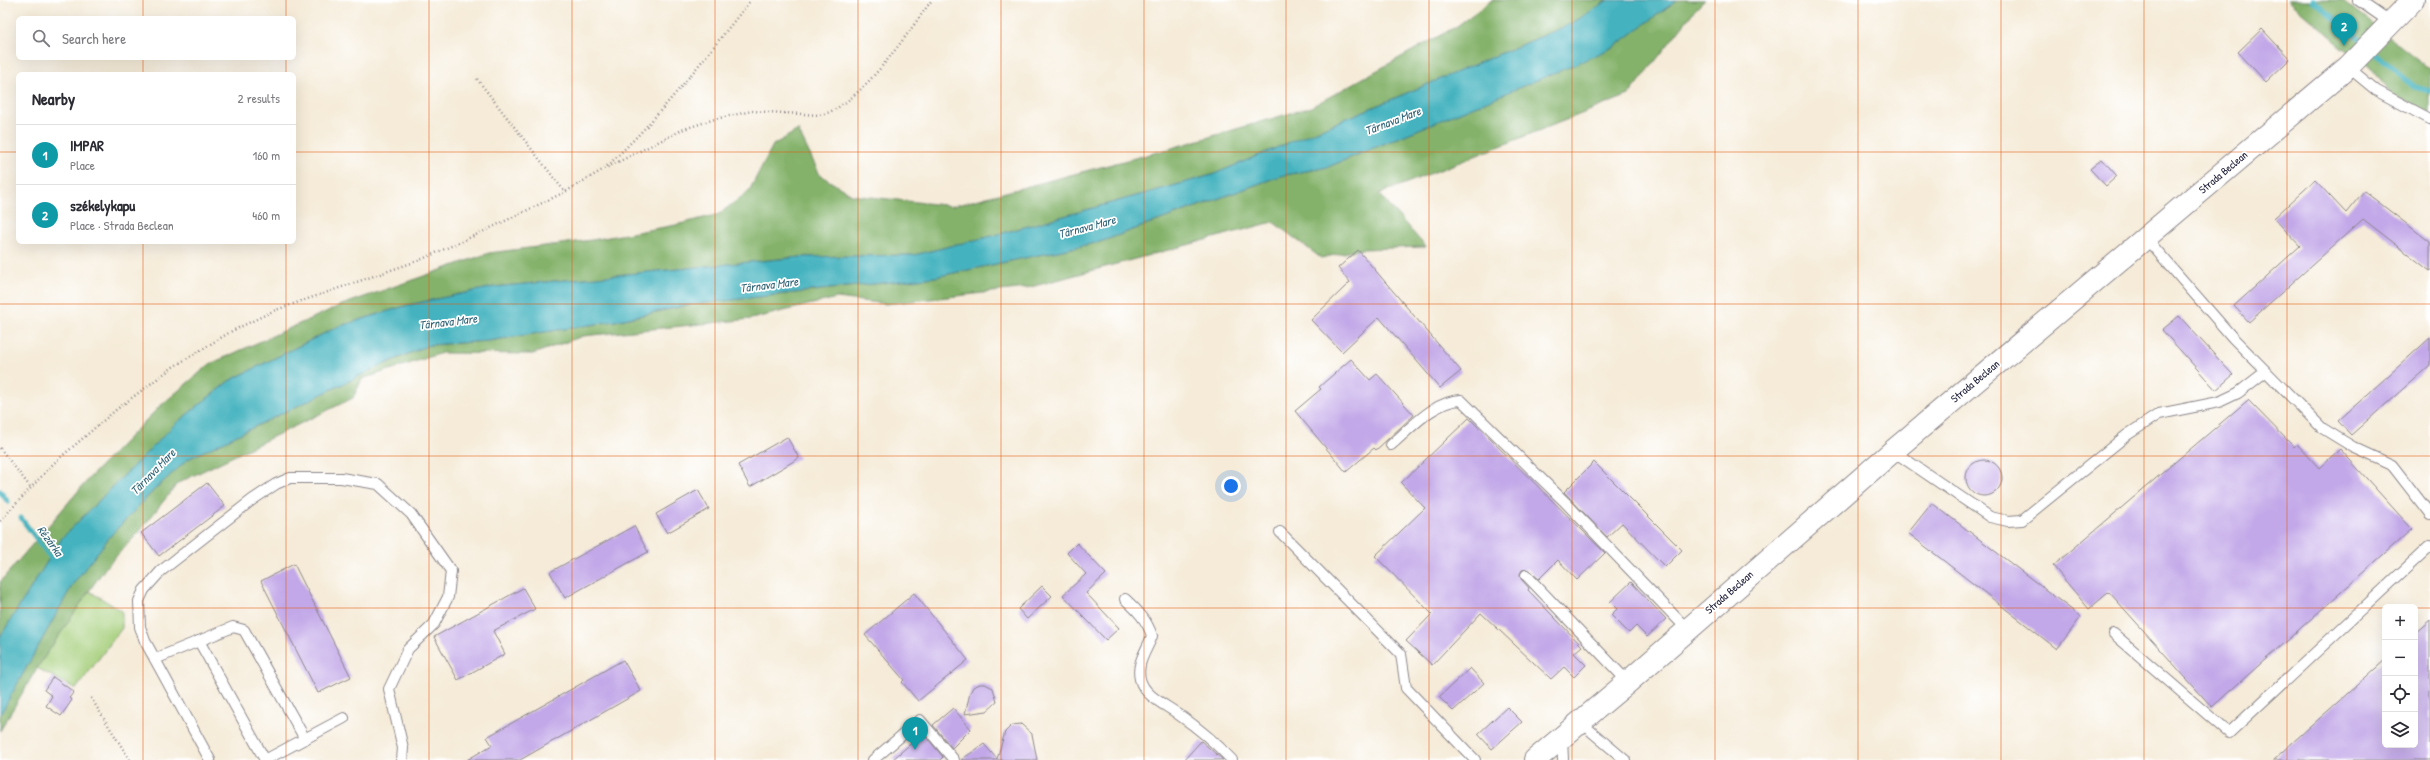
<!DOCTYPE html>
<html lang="en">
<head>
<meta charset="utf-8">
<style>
  body { margin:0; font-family:"Patrick Hand",sans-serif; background:#f2f2f3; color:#2b2b33 }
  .controls { position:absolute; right:12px; bottom:12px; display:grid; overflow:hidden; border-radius:6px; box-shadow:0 4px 16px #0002 }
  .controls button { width:36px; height:36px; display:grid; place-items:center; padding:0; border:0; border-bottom:1px solid #e1e1e2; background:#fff; color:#2b2b33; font:20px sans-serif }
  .you { position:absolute; left:1231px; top:486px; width:14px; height:14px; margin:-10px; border:3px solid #fff; border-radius:50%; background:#1a73e8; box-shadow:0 0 0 6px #1a73e833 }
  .badge { display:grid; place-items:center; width:26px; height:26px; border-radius:50%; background:#ea580c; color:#fff; font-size:13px; font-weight:700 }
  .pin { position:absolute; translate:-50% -33px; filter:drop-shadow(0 1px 2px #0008) }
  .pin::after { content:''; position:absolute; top:21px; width:14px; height:12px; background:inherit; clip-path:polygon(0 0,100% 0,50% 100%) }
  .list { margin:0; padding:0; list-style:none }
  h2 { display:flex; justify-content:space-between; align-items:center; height:52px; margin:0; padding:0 16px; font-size:17px }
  h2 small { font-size:13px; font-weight:400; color:#7c7c81 }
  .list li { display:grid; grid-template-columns:26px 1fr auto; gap:12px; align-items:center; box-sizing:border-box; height:60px; padding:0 16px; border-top:1px solid #e1e1e2 }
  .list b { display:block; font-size:15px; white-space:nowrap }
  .list p { margin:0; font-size:13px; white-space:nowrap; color:#7c7c81 }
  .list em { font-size:13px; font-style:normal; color:#7c7c81 }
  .icon { flex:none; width:22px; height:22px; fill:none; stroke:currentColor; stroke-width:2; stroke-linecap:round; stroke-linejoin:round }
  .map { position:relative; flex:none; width:2430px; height:760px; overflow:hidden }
  .search { position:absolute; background:#fff; box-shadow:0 4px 16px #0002; left:16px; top:16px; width:280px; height:44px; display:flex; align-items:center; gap:10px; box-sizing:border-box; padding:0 14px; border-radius:6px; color:#7c7c81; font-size:15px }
  .panel { position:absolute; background:#fff; box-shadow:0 4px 16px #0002; left:16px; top:72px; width:280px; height:172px; border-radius:6px }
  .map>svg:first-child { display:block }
  .green { fill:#a6cf7b; stroke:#64785b }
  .forest { fill:#84b26b; stroke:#536a53 }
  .water { fill:#44b3bf; stroke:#336a7d }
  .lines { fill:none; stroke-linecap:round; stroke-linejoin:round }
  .stream { stroke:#44b3bf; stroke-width:5 }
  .building { fill:#c2a8e8 }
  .lane-casing { stroke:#8c868a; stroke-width:12 }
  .primary-casing { stroke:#8c868a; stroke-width:24 }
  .path { stroke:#8c868a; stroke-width:2.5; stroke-dasharray:1 3; stroke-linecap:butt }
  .lane { stroke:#fff; stroke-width:10 }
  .primary { stroke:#fff; stroke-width:22 }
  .grid { fill:none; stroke:#e8590c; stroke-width:1; stroke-opacity:0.55 }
  .labels { text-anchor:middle; stroke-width:3.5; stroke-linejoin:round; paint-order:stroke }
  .street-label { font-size:11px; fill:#22223b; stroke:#fff }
  .water-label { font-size:12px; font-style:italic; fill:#316376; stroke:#fff }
</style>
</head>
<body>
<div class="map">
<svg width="2430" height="760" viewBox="0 0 2430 760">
  <rect width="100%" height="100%" fill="#fff"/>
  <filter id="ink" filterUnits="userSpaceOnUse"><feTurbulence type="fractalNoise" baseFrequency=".025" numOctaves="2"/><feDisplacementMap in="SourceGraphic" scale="8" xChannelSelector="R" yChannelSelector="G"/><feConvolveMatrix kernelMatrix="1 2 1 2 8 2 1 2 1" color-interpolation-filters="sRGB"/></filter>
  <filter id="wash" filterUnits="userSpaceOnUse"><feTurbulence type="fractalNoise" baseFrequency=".012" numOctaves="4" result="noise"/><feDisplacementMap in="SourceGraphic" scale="16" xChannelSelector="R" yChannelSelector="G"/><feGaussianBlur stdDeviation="0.9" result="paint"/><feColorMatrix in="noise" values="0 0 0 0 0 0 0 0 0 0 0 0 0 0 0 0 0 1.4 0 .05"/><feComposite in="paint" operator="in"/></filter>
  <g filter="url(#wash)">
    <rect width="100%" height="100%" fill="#f5ebd8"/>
    <polygon class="green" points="89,591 122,611 122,628 76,689 37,668"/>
    <g class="forest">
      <polygon points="1492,0 1608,0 1571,24 1212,175 996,235 914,255 801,257 494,287 408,305 337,327 229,381 174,425 62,538 0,637 0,582 92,475 159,407 210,364 339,306 489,253 592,240 676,225 719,214 749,191 773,145 798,130 820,175 852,195 953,206 1165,150 1311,107 1457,26"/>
      <polygon points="1677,0 1705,0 1694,11 1629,95 1379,194 1426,247 1362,249 1321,258 1273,222 1027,288 886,304 837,298 751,319 583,336 533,354 442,353 362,379 353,398 178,483 139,532 106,567 89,591 37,668 0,731 0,715 73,584 112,534 155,489 188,459 380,366 429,345 488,341 615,321 688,305 935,277 1100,242 1280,176 1328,167 1515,89 1614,47"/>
      <polygon points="2288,0 2342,0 2430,69 2430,114 2394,94 2382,83 2371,67 2341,46"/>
    </g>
    <polygon class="water" points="1608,0 1677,0 1614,47 1576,64 1328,167 1280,176 1100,242 935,277 688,305 615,321 488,341 429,345 380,366 188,459 155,489 112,534 73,584 0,715 0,637 62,538 174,425 229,381 337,327 408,305 494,287 801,257 914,255 996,235 1212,175 1571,24"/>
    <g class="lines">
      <g class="stream">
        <polyline points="2313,0 2364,43"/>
        <polyline points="2371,50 2415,87 2430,91"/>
        <polyline points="0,491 8,502"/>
        <polyline points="21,518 53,561"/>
      </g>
    </g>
    <g id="blocks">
      <g class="building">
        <polygon points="2262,29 2290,59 2266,82 2238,52"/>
        <polygon points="2102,159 2117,176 2106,186 2090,169"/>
        <polygon points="2315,180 2346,213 2364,191 2430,242 2430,271 2363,219 2249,322 2234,306 2300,246 2274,218"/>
        <polygon points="1358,250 1461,371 1440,388 1379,317 1342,352 1311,320 1350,282 1338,268"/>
        <polygon points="2179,316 2233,375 2216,390 2162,330"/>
        <polygon points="2430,338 2430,365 2351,435 2338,421"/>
        <polygon points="1351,359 1370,380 1377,374 1414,415 1376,450 1374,448 1346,472 1295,411 1321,389 1319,387"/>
        <polygon points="2248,400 2294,447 2297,444 2319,468 2340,449 2412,529 2212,707 2109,592 2089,609 2053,566"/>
        <polygon points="1469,418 1605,553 1577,580 1558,560 1539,579 1527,569 1522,570 1520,574 1521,579 1529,588 1528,590 1582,646 1574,653 1586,665 1574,677 1564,667 1551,679 1481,613 1432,665 1406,641 1432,614 1375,556 1425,508 1401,483"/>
        <polygon points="787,437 799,458 750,487 738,465"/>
        <circle cx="1984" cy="478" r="18"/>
        <polygon points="1594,462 1682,550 1665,567 1622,523 1607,537 1564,492"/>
        <polygon points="207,483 225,506 159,556 141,533"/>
        <polygon points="698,490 709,509 667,533 656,514"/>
        <polygon points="1932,503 2081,617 2057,649 1908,533"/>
        <polygon points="634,526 648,552 565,598 550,572"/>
        <polygon points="1077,543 1106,574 1086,593 1119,628 1106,640 1063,595 1086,574 1067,553"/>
        <polygon points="294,564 351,677 318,693 261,581"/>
        <polygon points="1631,582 1666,619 1647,637 1636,626 1629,633 1611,615 1617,609 1610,602"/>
        <polygon points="1042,586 1052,596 1027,619 1018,609"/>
        <polygon points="523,588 535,609 493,631 505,654 458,680 434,637"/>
        <polygon points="914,593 968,660 918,701 902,682 904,680 865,635"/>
        <polygon points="2430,620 2430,760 2273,760 2385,660 2385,745 2415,745 2415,633"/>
        <polygon points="623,660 641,691 520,760 467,760 492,745 487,737"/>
        <polygon points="1470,668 1484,683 1453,711 1439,697"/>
        <polygon points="53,677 74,692 69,698 72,700 61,716 46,706 52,696 44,690"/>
        <polygon points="980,684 985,684 993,688 997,702 987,711 965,714 970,693 973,687"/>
        <polygon points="1507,707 1522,722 1492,749 1478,734"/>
        <polygon points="953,708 971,729 952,748 933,725"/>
        <polygon points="1021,724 1032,734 1037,760 961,760 984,744 997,759 1005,732 1012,725"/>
        <polygon points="923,733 943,757 940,760 892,760"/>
        <polygon points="1201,741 1223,760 1184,760"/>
      </g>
    </g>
  </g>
  <g filter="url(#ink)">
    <use href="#blocks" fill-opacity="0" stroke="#8c868a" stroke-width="1"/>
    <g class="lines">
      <defs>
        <g id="lane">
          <polyline points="2358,0 2391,23"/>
          <polyline points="2348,67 2377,91 2430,119"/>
          <polyline points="2145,237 2233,338 2322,428 2353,447 2392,465 2430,514"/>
          <path d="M1391,445c20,-17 43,-44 70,-45l104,102 122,127"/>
          <polyline points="1893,451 1990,517 2008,521 2022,520 2127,435 2159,414 2219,402 2238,393 2265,372"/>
          <polyline points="1280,532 1401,654 1406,688 1475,760"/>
          <polyline points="1526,575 1628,682"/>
          <path d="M1125,599c12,11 22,21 27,37 -5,14 -16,27 -12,43 4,17 26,26 38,35 19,13 38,29 54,46"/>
          <polyline points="2114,634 2229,733 2430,546"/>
          <polyline points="199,641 265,760 344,718"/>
          <polyline points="155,659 233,627 244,630 305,739"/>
          <polyline points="1580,722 1625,760"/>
          <polyline points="1562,738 1563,760"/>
          <polyline points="210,760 145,641 140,627 139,601 144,590 161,571 252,500 276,484 290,478 341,478 378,484 411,514 451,571 448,597 434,624 408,649 389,689 403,748 402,760"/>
          <polyline points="873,760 920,720 954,760"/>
        </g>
        <polyline id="primary" points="1535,760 1628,682 1893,451 2348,67 2413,0"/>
      </defs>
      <use href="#lane" class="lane-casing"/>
      <use href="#primary" class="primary-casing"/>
      <g class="path">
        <polyline points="477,79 565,192"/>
        <path d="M607,166c54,-50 98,-109 144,-166"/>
        <polyline points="0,448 31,488"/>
        <path d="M0,521l54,-58 63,-54 56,-42 59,-36 41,-20 147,-51 58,-26 87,-42 39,-23 80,-40 31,-10 37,-8 67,4c38,-5 90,-84 113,-115"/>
        <polyline points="91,698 130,760"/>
      </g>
      <use href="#lane" class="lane"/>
      <use href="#primary" class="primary"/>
    </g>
  </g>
  <path class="grid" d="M143,0v18M286,0v18M429,0v760M572,0v760M715,0v760M858,0v760M1001,0v760M1144,0v760M1286,0v760M1429,0v760M1572,0v760M1715,0v760M1858,0v760M2001,0v760M2144,0v760M2287,0v760M143,58v16M286,58v16M0,152h18M294,152h2136M143,242v518M286,242v518M0,304h2430M0,456h2430M0,608h2385M2415,608h15"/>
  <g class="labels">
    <g class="street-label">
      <text transform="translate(2223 172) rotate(-40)" y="4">Strada Beclean</text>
      <text transform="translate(1975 381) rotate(-40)" y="4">Strada Beclean</text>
      <text transform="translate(1729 592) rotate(-41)" y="4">Strada Beclean</text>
    </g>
    <g class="water-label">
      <text transform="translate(1393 121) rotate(-21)" y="4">Târnava Mare</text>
      <text transform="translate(1087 227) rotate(-15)" y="4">Târnava Mare</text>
      <text transform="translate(769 285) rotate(-7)" y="4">Târnava Mare</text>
      <text transform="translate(448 322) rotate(-7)" y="4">Târnava Mare</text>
      <text transform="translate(153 472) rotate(-46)" y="4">Târnava Mare</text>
      <text transform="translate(50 541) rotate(54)" y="4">Rézárka</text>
    </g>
  </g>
</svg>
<div class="controls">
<button>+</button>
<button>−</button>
<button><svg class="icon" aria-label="locate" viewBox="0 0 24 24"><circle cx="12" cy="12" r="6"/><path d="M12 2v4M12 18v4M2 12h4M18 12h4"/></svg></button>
<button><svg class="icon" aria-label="layers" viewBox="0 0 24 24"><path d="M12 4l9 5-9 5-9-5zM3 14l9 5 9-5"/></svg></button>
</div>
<div class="you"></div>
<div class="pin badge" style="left:915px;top:750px;background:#0f9aa8">1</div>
<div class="pin badge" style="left:2344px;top:46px;background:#0f9aa8">2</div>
<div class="search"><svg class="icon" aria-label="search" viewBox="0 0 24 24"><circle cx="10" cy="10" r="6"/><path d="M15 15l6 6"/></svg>Search here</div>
<section class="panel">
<h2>Nearby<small>2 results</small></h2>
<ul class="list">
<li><span class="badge" style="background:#0f9aa8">1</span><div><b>IMPAR</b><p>Place</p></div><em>160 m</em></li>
<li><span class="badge" style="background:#0f9aa8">2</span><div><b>székelykapu</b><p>Place · Strada Beclean</p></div><em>460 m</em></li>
</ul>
</section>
</div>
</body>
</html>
